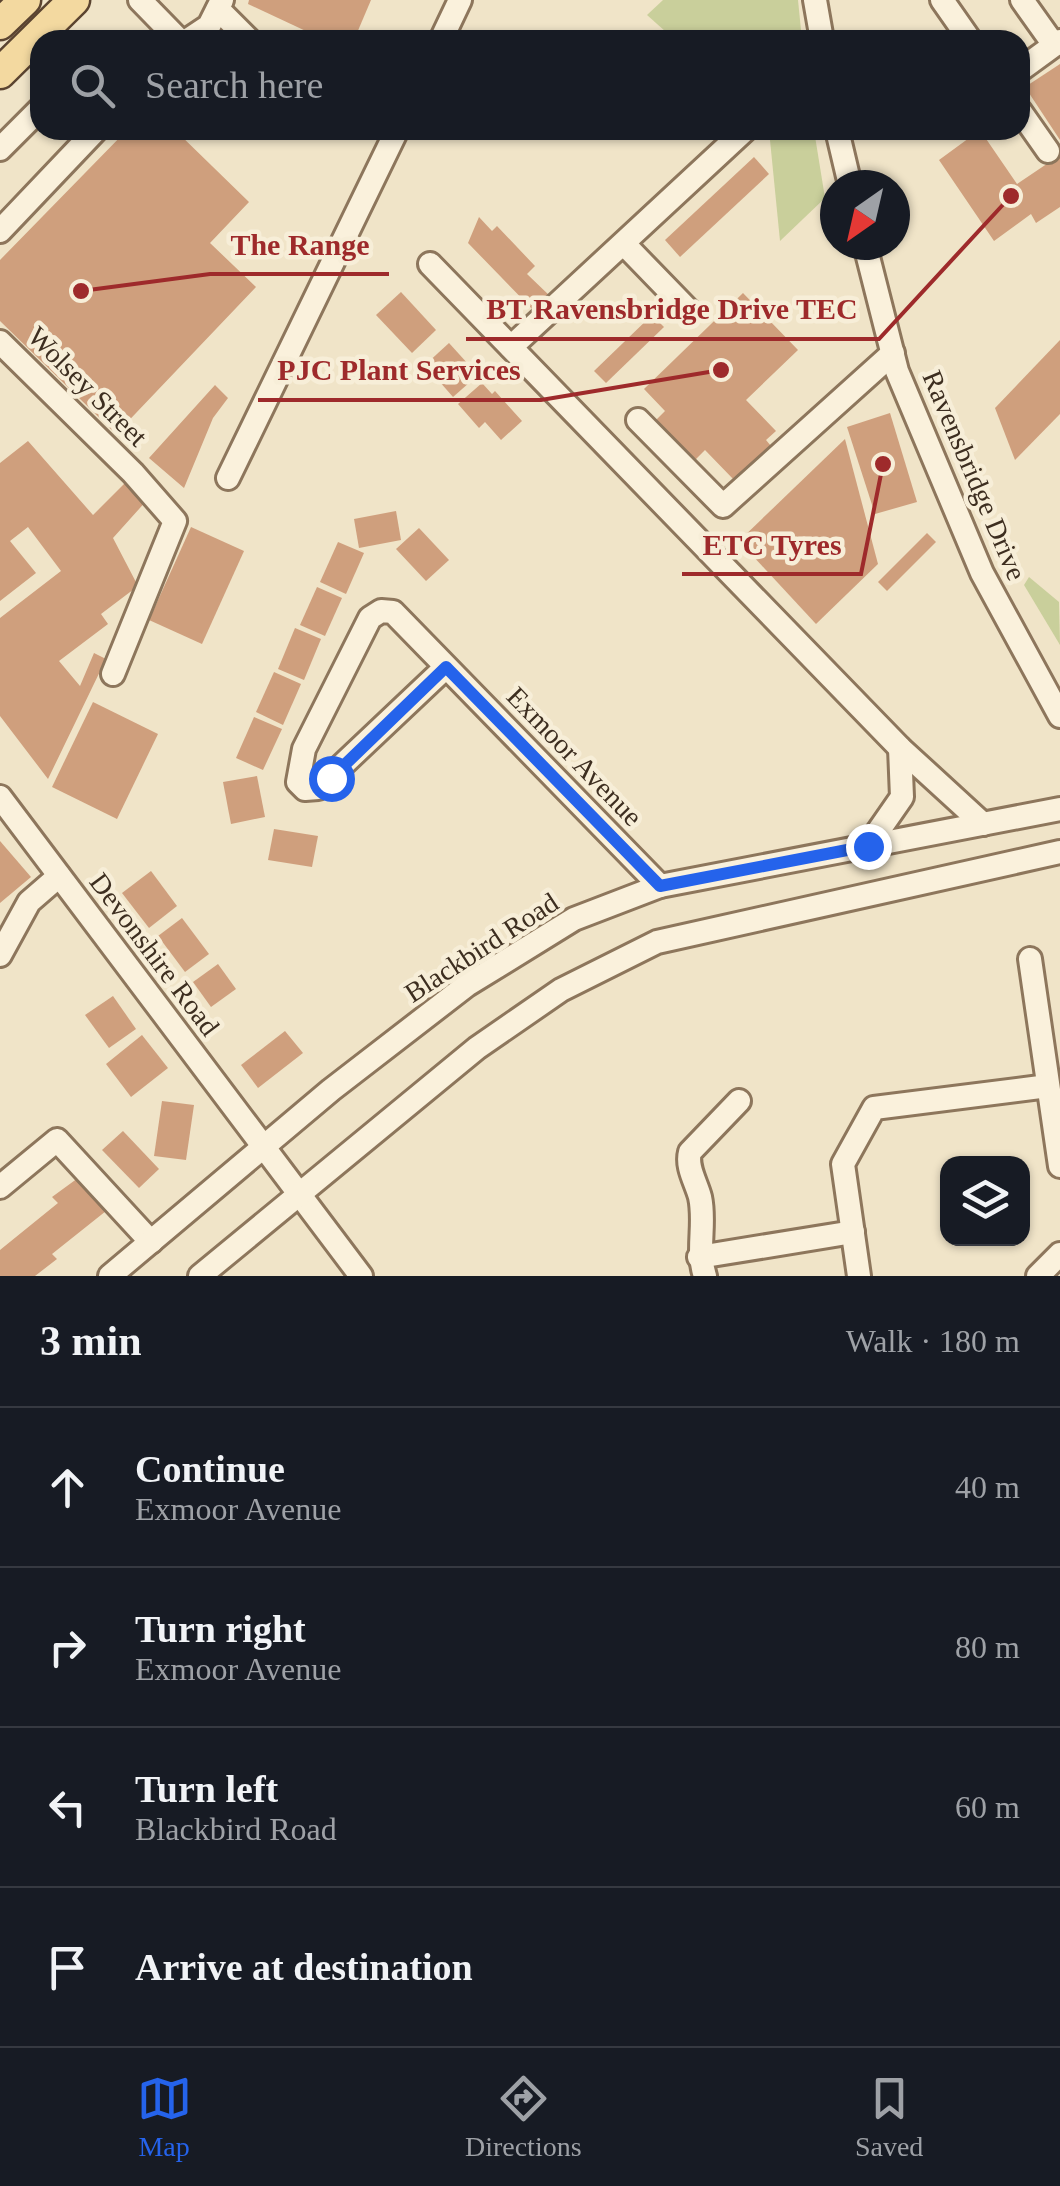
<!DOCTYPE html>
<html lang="en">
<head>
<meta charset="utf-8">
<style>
  body { margin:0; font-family:Georgia,serif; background:#242831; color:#f1f3f6 }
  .controls { position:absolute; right:30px; bottom:30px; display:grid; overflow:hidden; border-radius:20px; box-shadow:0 2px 8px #0004 }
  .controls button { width:90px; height:90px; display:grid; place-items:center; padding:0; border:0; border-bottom:2px solid #363941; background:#171b24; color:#f1f3f6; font:50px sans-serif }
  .compass { position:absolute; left:820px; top:170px; width:90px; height:90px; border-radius:50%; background:#171b24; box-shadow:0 2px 8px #0004; rotate:214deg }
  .stop { position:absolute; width:30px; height:30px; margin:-22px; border:8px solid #2563eb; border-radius:50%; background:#fff }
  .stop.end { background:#2563eb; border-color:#fff; box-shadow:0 2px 10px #0008 }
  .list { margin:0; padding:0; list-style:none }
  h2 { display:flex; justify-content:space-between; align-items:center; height:130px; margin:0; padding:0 40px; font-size:42px }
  h2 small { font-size:32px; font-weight:400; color:#9ea1a6 }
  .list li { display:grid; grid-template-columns:65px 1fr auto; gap:30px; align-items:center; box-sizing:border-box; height:160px; padding:0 40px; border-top:2px solid #363941 }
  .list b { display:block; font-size:38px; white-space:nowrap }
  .list p { margin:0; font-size:32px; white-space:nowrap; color:#9ea1a6 }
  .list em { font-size:32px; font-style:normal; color:#9ea1a6 }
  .icon { flex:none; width:55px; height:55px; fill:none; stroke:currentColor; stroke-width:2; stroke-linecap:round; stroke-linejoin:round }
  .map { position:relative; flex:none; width:1060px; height:1276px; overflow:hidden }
  .search { position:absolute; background:#171b24; box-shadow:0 2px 8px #0004; left:30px; right:30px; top:30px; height:110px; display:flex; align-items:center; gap:25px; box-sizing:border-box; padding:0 35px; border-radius:30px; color:#9ea1a6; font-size:38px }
  .sheet { height:770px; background:#171b24 }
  nav { display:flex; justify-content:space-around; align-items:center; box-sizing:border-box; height:140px; border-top:2px solid #363941; background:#171b24; font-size:28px; color:#9ea1a6 }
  nav a { display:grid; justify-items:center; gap:5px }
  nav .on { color:#2563eb }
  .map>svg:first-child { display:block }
  .green { fill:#c9cf9b }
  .building { fill:#cf9f7d }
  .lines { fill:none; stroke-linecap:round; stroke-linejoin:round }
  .minor-casing { stroke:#8d765c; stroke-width:28 }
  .major-casing { stroke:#5b4430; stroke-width:35 }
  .minor { stroke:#faf1dc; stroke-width:22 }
  .major { stroke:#f3d9a0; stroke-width:30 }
  .route { stroke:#2563eb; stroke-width:12 }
  .labels { text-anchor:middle; stroke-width:9; stroke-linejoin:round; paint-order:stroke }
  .street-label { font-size:28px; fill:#3d2e20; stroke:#f7eed8 }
  .leader { fill:none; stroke:#9e2a2b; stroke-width:4 }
  .callout-dot { fill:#9e2a2b; stroke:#f7eed8; stroke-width:4 }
  .callout-label { font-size:30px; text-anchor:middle; font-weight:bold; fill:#9e2a2b; stroke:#f7eed8; stroke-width:9; stroke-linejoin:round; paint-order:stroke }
</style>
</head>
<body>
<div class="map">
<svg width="1060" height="1276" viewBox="0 0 1060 1276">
  <rect width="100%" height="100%" fill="#f0e4c8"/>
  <g class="green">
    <polygon points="663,0 798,0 802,40 675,40 647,15"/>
    <polygon points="769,130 814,130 825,198 780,241"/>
    <polygon points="1029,577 1059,602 1060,645 1024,585"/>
  </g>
  <g class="building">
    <polygon points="249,0 371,0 354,40 325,40 248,4"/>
    <polygon points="1060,64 1060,140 1025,87"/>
    <polygon points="127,130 175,130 249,202 210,243 256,287 116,434 0,321 0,260"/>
    <polygon points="980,130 1017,184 1060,155 1060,207 1036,223 1031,214 994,241 939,160"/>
    <polygon points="754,157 769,174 680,257 665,240"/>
    <polygon points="479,217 492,231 497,226 535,266 527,274 551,297 535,312 468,243"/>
    <polygon points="401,292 436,330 412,353 376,315"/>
    <polygon points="743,293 798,350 746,400 776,431 766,440 771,446 735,481 705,450 694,461 655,421 665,411 644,389"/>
    <polygon points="652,315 664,327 606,383 594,371"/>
    <polygon points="1060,340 1060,414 1015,460 995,408"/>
    <polygon points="449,343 478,375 453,397 425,365"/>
    <polygon points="482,383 492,394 495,391 522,421 501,440 485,422 479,428 458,404"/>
    <polygon points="215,385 228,398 213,418 184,488 149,458"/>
    <polygon points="890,413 917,502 875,514 847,427"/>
    <polygon points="845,439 878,564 816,624 739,541"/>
    <polygon points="28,441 93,515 128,480 148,499 113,538 138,586 101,614 108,624 59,661 80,686 94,653 106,659 48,779 0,716 0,618 61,571 28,527 10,541 36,573 0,601 0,463"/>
    <polygon points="396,511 401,540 359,548 354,519"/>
    <polygon points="191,527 244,551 202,644 149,620"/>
    <polygon points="419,528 449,560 426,581 396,549"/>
    <polygon points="927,533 936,542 887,591 878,582"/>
    <polygon points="338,542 364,553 346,594 320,582"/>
    <polygon points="317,587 342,598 325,636 300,625"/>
    <polygon points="295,628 321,639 304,680 278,669"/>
    <polygon points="274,672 301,684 283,725 256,712"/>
    <polygon points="93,702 158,734 117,819 52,787"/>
    <polygon points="254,717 282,729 263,770 236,758"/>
    <polygon points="257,776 265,817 231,824 223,782"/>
    <polygon points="274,829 318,836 312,867 268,860"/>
    <polygon points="0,841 31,877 0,903"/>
    <polygon points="151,871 177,906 149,928 122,893"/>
    <polygon points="182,918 209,954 185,972 158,936"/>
    <polygon points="218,964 236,989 211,1007 193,982"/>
    <polygon points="113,996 136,1029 109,1048 85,1015"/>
    <polygon points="285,1031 303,1053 258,1088 241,1065"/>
    <polygon points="142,1035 168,1068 131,1097 106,1064"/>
    <polygon points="162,1101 194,1105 186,1160 154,1156"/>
    <polygon points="123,1131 159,1169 139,1188 102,1150"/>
    <polygon points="78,1178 106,1211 52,1254 57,1259 35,1276 0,1276 0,1250 58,1203 52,1197"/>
  </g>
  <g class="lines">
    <defs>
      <g id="minor">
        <polyline points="140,0 179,40"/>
        <polyline points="815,0 822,40"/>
        <polyline points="942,0 970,40"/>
        <polyline points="1022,0 1054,45"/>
        <polyline points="218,9 249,40"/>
        <polyline points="188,40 209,26 222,0"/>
        <polyline points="441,40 460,0"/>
        <polyline points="1020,70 1060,41"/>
        <polyline points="1020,111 1048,151"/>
        <polyline points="837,130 850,185"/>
        <polyline points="0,149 40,109"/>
        <polyline points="0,231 96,130"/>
        <polyline points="625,245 688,310"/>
        <polyline points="865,245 897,371 982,573 1060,716"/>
        <polyline points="430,264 900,748 983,824"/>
        <polyline points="0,342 133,473 175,521 113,674"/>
        <polyline points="511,347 745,130"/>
        <polyline points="638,420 723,506 893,353"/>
        <polyline points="228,478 397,130"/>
        <polyline points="446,667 318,788 305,789 298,782 304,749 370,618 381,611 393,612 660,886"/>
        <polyline points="0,797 361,1276"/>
        <polyline points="868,846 902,797 900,748"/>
        <polyline points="0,955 29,902 59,876"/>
        <polyline points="1030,959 1060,1166"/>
        <polyline points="0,1187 57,1140 151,1242"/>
        <polyline points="699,1257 853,1232"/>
        <polyline points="110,1276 331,1090 467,985 574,919 660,886 1060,809"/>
        <polyline points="200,1276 477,1048 561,990 657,942 1060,852"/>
        <path d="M705,1276c-9,-26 1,-52 -5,-79 -4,-15 -14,-30 -10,-45l49,-51"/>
        <polyline points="859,1276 843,1164 874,1108 1048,1086"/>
        <polyline points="1038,1276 1060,1254"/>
      </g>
      <g id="major">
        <polyline points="0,24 25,0"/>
        <polyline points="0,73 74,0"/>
      </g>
    </defs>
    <use href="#minor" class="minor-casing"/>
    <use href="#major" class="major-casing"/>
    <use href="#minor" class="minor"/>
    <use href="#major" class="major"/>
  </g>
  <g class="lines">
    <polyline class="route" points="331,778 446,667 660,886 868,846"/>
  </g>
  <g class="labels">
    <g class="street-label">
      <text transform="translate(88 386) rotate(45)" y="10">Wolsey Street</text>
      <text transform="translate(975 475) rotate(67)" y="10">Ravensbridge Drive</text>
      <text transform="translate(575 756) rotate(46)" y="10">Exmoor Avenue</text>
      <text transform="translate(481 947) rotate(-33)" y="10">Blackbird Road</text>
      <text transform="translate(155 954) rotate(53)" y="10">Devonshire Road</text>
    </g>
  </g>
  <path class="leader" d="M81 291L210 274H389M1011 196L879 339H466M721 370L541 400H258M883 464L861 574H682"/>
  <g class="callout-dot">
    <circle cx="81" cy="291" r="10"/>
    <circle cx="1011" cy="196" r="10"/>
    <circle cx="721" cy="370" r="10"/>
    <circle cx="883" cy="464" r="10"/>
  </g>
  <g class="callout-label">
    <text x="300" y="255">The Range</text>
    <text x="672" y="319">BT Ravensbridge Drive TEC</text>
    <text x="399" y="380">PJC Plant Services</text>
    <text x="772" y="555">ETC Tyres</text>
  </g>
</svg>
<div class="controls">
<button><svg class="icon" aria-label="layers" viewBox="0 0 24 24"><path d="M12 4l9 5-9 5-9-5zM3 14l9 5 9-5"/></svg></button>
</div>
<svg class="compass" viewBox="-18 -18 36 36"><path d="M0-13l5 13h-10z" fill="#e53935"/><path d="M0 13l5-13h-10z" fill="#9ea1a6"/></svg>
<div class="stop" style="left:331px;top:778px"></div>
<div class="stop end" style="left:868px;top:846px"></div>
<div class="search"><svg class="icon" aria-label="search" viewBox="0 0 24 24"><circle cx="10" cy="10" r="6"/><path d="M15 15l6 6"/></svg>Search here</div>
</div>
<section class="sheet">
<h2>3 min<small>Walk · 180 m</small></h2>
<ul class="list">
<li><svg class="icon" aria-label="ahead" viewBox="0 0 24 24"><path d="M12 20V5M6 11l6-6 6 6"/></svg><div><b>Continue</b><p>Exmoor Avenue</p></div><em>40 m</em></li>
<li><svg class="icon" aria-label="right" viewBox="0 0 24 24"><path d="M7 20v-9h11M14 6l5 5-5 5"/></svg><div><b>Turn right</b><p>Exmoor Avenue</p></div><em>80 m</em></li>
<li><svg class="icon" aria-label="left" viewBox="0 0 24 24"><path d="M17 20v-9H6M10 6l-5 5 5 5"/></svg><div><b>Turn left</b><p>Blackbird Road</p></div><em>60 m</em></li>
<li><svg class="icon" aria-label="arrive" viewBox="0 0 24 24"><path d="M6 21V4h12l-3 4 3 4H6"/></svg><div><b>Arrive at destination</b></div></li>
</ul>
</section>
<nav>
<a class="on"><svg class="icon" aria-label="map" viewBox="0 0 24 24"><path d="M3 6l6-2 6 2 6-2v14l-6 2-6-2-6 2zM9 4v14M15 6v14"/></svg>Map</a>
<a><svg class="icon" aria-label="directions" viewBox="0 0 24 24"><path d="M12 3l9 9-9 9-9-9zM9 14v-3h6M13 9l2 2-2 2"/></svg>Directions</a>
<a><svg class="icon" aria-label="saved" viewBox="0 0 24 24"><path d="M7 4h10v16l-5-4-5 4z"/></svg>Saved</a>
</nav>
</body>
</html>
